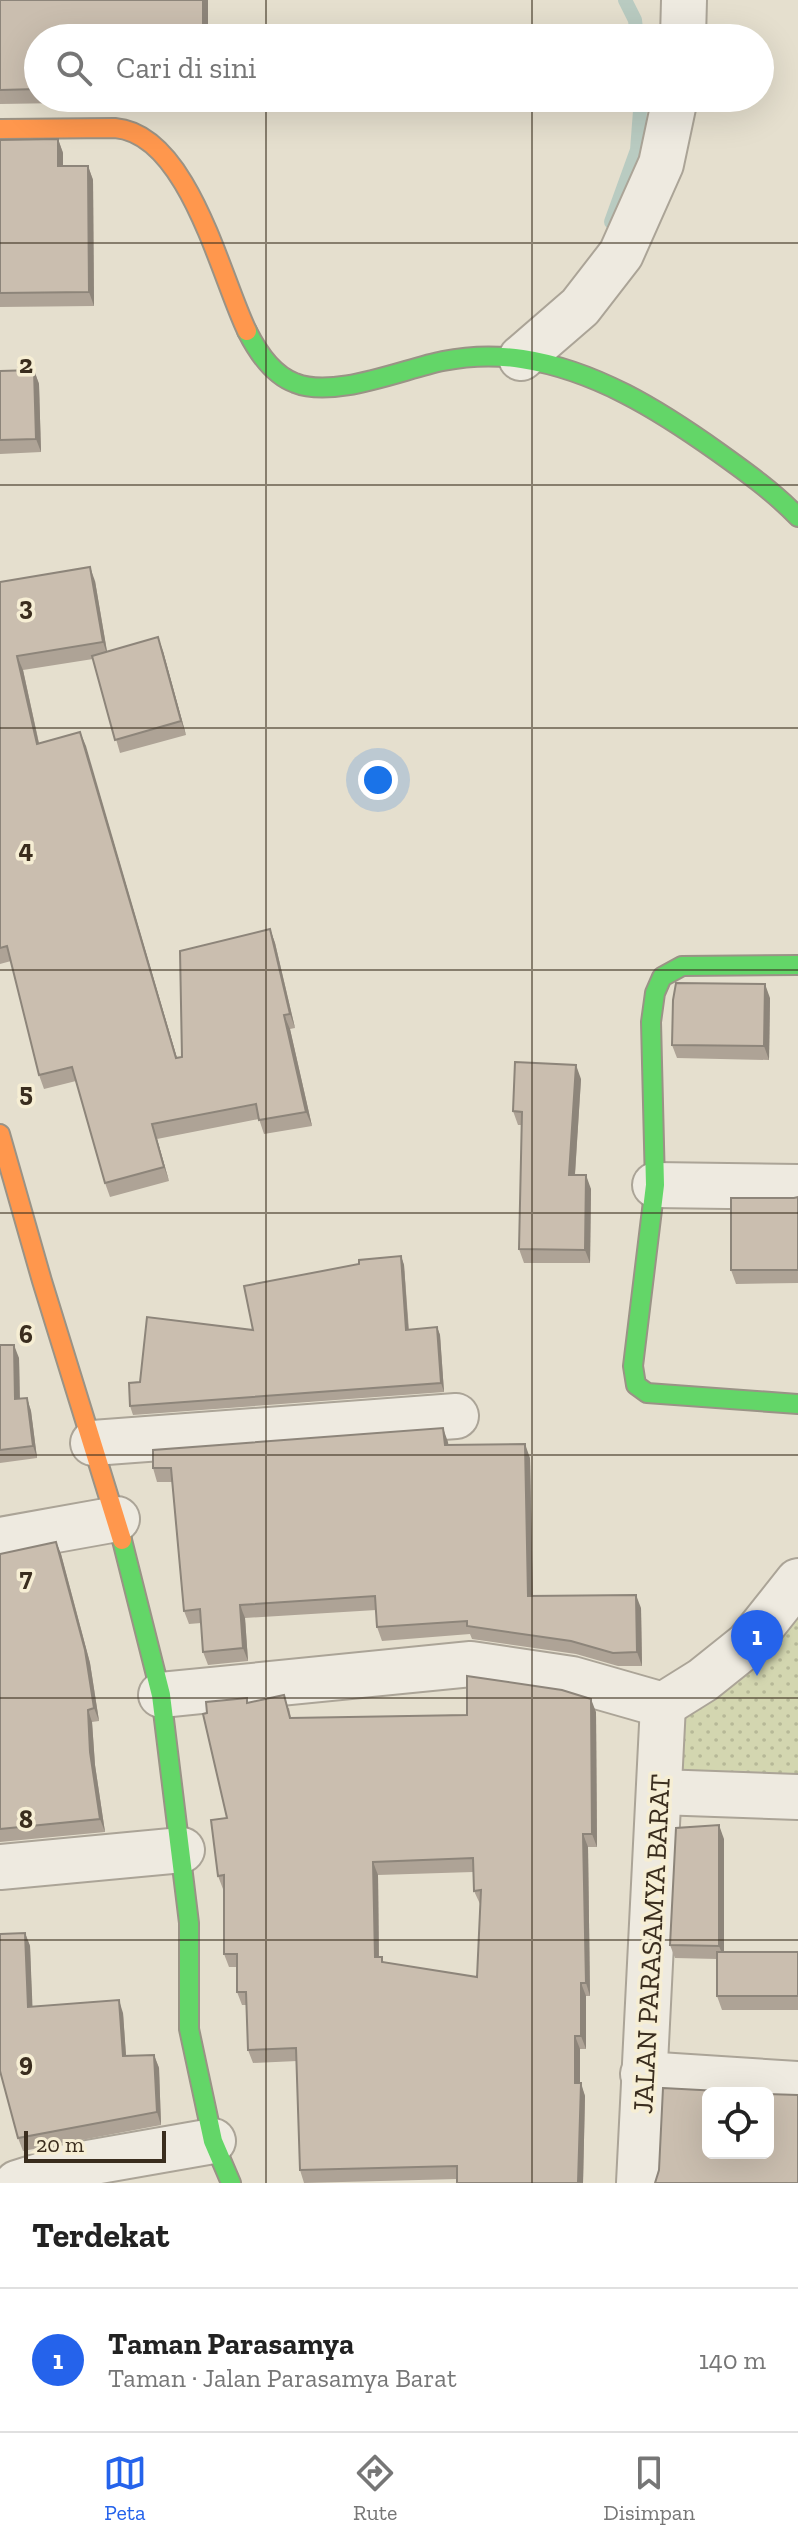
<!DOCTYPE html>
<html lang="id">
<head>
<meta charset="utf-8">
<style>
  body { margin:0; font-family:"Zilla Slab",serif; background:#f2f2f2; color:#222 }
  .controls { position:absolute; right:24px; bottom:24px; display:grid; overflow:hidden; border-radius:12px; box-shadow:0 8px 32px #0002 }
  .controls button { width:72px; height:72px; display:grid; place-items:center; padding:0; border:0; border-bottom:2px solid #e0e0e0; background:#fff; color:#222; font:40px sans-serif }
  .scale { position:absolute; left:24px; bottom:20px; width:142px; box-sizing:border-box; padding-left:8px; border:4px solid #3a2d1e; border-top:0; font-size:22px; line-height:28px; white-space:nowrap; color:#3a2d1e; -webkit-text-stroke:6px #f6eed4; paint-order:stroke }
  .you { position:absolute; left:378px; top:780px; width:28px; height:28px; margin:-20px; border:6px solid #fff; border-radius:50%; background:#1a73e8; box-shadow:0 0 0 12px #1a73e833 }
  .badge { display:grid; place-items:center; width:52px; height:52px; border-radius:50%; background:#2563eb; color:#fff; font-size:26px; font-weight:700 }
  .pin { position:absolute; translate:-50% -66px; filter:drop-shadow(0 2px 4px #0008) }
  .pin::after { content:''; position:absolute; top:42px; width:28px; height:24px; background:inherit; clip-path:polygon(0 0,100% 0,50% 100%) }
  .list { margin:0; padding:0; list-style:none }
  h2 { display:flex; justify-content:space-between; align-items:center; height:104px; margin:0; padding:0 32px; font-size:34px }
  h2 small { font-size:26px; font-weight:400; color:#767676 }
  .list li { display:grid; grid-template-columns:52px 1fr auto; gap:24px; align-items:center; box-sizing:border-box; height:144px; padding:0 32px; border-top:2px solid #e0e0e0 }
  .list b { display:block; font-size:30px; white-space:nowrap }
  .list p { margin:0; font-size:26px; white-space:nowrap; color:#767676 }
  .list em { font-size:26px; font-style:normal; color:#767676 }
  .icon { flex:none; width:44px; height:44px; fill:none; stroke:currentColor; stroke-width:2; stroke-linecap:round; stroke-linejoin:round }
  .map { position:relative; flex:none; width:798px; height:2183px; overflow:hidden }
  .search { position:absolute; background:#fff; box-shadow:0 8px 32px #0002; left:24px; right:24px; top:24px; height:88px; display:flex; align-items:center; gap:20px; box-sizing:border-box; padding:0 28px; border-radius:44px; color:#767676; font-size:30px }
  .sheet { height:248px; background:#fff }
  nav { display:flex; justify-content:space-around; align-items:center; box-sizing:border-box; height:112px; border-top:2px solid #e0e0e0; background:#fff; font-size:22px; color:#767676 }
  nav a { display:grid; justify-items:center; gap:4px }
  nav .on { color:#2563eb }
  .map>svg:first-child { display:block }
  .park { fill:url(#park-dots) }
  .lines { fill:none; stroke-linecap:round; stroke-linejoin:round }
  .stream { stroke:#b9cbc1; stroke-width:14 }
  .street-casing { stroke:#aba497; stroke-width:48 }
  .fast-casing { stroke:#9a9386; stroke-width:22 }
  .slow-casing { stroke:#9a9386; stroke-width:22 }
  .street { stroke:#eeeae0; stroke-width:44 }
  .fast { stroke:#63d668; stroke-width:18 }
  .slow { stroke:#ff974d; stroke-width:18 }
  .wall { fill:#aea396; fill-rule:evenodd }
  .shaded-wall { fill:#8d857a }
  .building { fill:#cabeaf; stroke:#8d857a; stroke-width:2; fill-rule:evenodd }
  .grid { fill:none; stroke:#3a2d1e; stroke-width:2; stroke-opacity:0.55 }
  .labels { text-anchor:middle; stroke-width:7; stroke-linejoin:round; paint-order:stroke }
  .street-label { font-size:28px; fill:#3a2d1e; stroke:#f6eed4 }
  .grid-label { font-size:26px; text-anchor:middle; font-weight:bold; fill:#3a2d1e; stroke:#f6eed4; stroke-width:7; stroke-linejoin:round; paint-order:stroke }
</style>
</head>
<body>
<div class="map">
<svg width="798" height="2183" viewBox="0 0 798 2183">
  <defs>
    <pattern id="park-dots" width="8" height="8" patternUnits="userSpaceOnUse" patternTransform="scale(2)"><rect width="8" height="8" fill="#d3d6b0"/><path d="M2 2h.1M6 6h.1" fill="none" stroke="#b6b897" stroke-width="1.8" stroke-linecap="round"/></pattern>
  </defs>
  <rect width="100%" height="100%" fill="#e5dfce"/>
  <polygon class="park" points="798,1588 798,1786 663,1782 693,1695"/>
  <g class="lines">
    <g class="stream">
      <polyline points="625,0 635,20 637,38"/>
      <polyline points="611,222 637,150 641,98"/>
    </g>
    <defs>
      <g id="street">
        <polyline points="683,38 684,0"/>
        <polyline points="521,358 580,307 621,254 661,164 675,98"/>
        <polyline points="655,1185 798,1187"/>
        <polyline points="93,1443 456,1416"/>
        <polyline points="0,1540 117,1519"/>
        <polyline points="161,1695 471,1664 572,1679 663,1705 703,1680 748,1644 798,1581"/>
        <polyline points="659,1792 798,1797"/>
        <polyline points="0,1867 182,1850"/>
        <polyline points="643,2074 798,2084"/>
        <polyline points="17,2183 71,2166 213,2141"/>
        <polyline points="639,2183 663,1705"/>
      </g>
      <g id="fast">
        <path d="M247,331c10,20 26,44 48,52 39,16 108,-14 148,-22 25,-5 53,-6 79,-2 73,11 137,51 196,93 28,20 56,40 80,65"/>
        <polyline points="798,965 682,966 662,977 655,993 651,1022 655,1185 633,1366 636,1385 647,1393 798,1404"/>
        <polyline points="122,1540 161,1695 189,1923 189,2029 213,2141 231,2183"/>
      </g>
      <g id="slow">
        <path d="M0,129l115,-1c73,6 105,147 132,203"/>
        <polyline points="0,1134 42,1281 122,1540"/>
      </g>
    </defs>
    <use href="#street" class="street-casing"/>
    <use href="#fast" class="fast-casing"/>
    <use href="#slow" class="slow-casing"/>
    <use href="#street" class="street"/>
    <use href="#fast" class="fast"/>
    <use href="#slow" class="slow"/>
  </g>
  <g class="wall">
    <polygon points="0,0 208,0 208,38 38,38 38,98 63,98 63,103 0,104"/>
    <polygon points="58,139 63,153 63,166 88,166 93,180 94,306 0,307 0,140"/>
    <polygon points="34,370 39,384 41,452 0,454 0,371"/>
    <polygon points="95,581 107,652 163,651 186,735 120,753 93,659 23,670 39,743 80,732 177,1058 182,1057 270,929 275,943 295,1028 290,1029 312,1126 264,1134 259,1119 157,1139 169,1181 110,1197 105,1183 76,1081 44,1089 39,1075 11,961 0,964 0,582"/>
    <polygon points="770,998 769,1060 677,1058 672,1045"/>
    <polygon points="581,1079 575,1175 591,1189 590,1263 524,1263 519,1249 522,1125 518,1125 513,1111"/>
    <polygon points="798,1197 798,1283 736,1284 731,1270 794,1198"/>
    <polygon points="401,1256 404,1265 409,1330 437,1327 440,1335 444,1392 133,1415 130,1406 140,1382 253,1330"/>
    <polygon points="0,1345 19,1358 20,1399 27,1398 31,1411 37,1458 0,1463"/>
    <polygon points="448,1442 448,1445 530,1458 533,1596 641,1608 642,1666 618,1666 576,1654 472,1639 470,1634 382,1641 377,1627 376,1610 245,1618 248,1661 208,1665 203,1652 201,1623 189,1624 184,1611 172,1482 157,1482 153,1468"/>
    <polygon points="56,1542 61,1554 90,1663 99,1721 92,1722 95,1765 105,1832 0,1842 0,1554"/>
    <path d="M247,1698l1,5 41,5 2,10 305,-6 1,135h-9l2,149h-4v53h-6v34l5,13 -2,87h-126v-4l-153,4 -4,-13 -3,-109 -44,2 -5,-13 -2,-45h-4l-5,-13v-25h-8l-5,-13v-65h-1l-5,-13zM473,1872l1,19 6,13 -3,73 -93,-15 -5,-5 -1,-82z"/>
    <polygon points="724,1839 724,1952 798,1952 798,2010 722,2010 717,1996 717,1959 675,1958 670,1945"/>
    <polygon points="25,1933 30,1946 32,2006 123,2013 126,2056 154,2055 159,2068 161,2125 23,2151 18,2138"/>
  </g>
  <g class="shaded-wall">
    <rect x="203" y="0" width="5" height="38"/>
    <polygon points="58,139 63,153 63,181 58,166"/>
    <polygon points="88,166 93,180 94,306 89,292"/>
    <polygon points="34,370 39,384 41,452 36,439"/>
    <polygon points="90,567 95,581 108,657 103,642"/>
    <polygon points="158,637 163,651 186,735 181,721"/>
    <polygon points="17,656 23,670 42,758 37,744"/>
    <polygon points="80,732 86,746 181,1072 176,1058"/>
    <polygon points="270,929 275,943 295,1028 290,1014"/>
    <polygon points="765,984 770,998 769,1060 764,1046"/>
    <polygon points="284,1015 290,1029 312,1126 306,1112"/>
    <polygon points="576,1065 581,1079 574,1188 569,1175"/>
    <polygon points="152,1124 157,1139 169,1181 164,1167"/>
    <polygon points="586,1175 591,1189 590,1263 585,1250"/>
    <polygon points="401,1256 404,1265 409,1338 406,1330"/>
    <polygon points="437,1327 440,1335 444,1392 441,1383"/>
    <polygon points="14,1345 19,1358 20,1412 15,1399"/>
    <polygon points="27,1398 31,1411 37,1458 33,1446"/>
    <polygon points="443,1428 448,1442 450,1459 445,1445"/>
    <polygon points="525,1444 530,1458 533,1609 528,1596"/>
    <polygon points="56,1542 61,1554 90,1663 99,1721 94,1708"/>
    <polygon points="636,1595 641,1608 642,1666 637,1652"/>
    <polygon points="240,1605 245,1618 248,1661 243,1648"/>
    <polygon points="591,1699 596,1712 597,1847 592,1834"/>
    <polygon points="88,1710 92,1722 95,1765 105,1832 100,1819 90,1752"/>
    <polygon points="719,1825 724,1839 724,1959 719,1946"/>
    <polygon points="583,1834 588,1847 590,1996 586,1983"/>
    <polygon points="373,1862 378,1875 379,1970 375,1957"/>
    <polygon points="25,1933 30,1946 33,2019 28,2007"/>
    <polygon points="581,1983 586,1996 586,2049 581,2036"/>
    <polygon points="119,2000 123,2013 127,2069 123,2056"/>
    <polygon points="575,2036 580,2049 580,2096 575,2083"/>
    <polygon points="154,2055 159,2068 161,2125 157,2112"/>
    <polygon points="581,2083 585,2096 583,2183 578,2183"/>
  </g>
  <g class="building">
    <polygon points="0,0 203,0 203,38 38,38 38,89 0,90"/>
    <polygon points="58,139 58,166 88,166 89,292 0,293 0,140"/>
    <polygon points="34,370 36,439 0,440 0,371"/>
    <polygon points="90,567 103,642 17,656 37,744 80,732 176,1058 182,1057 180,951 270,929 290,1014 284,1015 306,1112 259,1120 256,1104 152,1124 164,1167 105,1183 72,1067 39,1075 7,946 0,948 0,582"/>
    <polygon points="158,637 181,721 115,740 92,656"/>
    <polygon points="676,983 765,984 764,1046 672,1045 673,1000"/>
    <polygon points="515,1062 576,1065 569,1175 586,1175 585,1250 519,1249 522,1112 513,1111"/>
    <polygon points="798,1197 798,1270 731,1270 731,1198 794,1198"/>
    <polygon points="401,1256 406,1330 437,1327 441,1383 130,1406 129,1383 140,1382 147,1317 253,1330 244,1286 359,1264 359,1260"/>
    <polygon points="0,1345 14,1345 15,1399 27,1398 33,1446 0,1450"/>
    <polygon points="443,1428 445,1445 525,1444 528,1596 636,1595 637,1652 613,1653 571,1641 467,1626 467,1621 377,1627 375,1596 240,1605 243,1648 203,1652 200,1609 184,1611 171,1468 153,1468 153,1450"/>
    <polygon points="56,1542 85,1650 94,1708 88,1710 90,1752 100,1819 0,1829 0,1554"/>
    <path d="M467,1676l95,14 29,9 1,135h-9l3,149h-5v53h-6v47h6l-3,100h-121v-17l-157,4 -4,-122 -48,2 -2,-58h-9v-38h-13v-79l-6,1 -7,-56 16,-2 -24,-104 4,-1 -1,-11 41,-4v5l37,-8 6,23 177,-3zM473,1858l1,33 7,-1 -4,87 -95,-15v-5h-7l-2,-95z"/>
    <polygon points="719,1825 719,1946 670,1945 676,1828"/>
    <polygon points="25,1933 28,2007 119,2000 123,2056 154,2055 157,2112 18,2138 0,2071 0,1934"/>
    <rect x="717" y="1952" width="81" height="44"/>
    <polygon points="663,2088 756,2093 708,2093 708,2153 768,2153 768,2094 798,2095 798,2183 655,2183 659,2170"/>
  </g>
  <path class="grid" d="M266,0v38M532,0v38M266,98v2085M532,98v2085M0,243h798M0,485h798M0,728h798M0,970h798M0,1213h798M0,1455h798M0,1698h798M0,1940h798"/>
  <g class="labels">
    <g class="street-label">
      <text transform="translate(651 1944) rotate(-87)" y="10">JALAN PARASAMYA BARAT</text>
    </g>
  </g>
  <g class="grid-label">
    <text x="26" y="373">2</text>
    <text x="26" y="615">3</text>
    <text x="26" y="858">4</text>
    <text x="26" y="1101">5</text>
    <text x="26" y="1343">6</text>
    <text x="26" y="1586">7</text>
    <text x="26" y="1828">8</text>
    <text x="26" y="2071">9</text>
  </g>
</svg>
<div class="controls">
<button><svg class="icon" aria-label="locate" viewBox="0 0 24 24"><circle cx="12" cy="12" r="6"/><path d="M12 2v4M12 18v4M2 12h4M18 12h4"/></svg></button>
</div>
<div class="scale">20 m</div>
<div class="you"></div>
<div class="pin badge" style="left:757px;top:1676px">1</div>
<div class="search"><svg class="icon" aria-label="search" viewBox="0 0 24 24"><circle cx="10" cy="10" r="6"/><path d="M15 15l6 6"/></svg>Cari di sini</div>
</div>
<section class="sheet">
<h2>Terdekat<small></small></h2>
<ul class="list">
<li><span class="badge">1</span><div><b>Taman Parasamya</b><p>Taman · Jalan Parasamya Barat</p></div><em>140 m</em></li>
</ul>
</section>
<nav>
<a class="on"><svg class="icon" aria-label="map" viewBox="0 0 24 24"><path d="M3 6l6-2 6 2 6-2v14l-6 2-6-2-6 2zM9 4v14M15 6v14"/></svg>Peta</a>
<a><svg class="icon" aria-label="directions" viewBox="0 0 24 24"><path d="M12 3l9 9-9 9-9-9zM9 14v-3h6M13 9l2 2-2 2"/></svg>Rute</a>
<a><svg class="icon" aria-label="saved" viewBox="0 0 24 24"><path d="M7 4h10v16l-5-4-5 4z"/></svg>Disimpan</a>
</nav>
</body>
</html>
